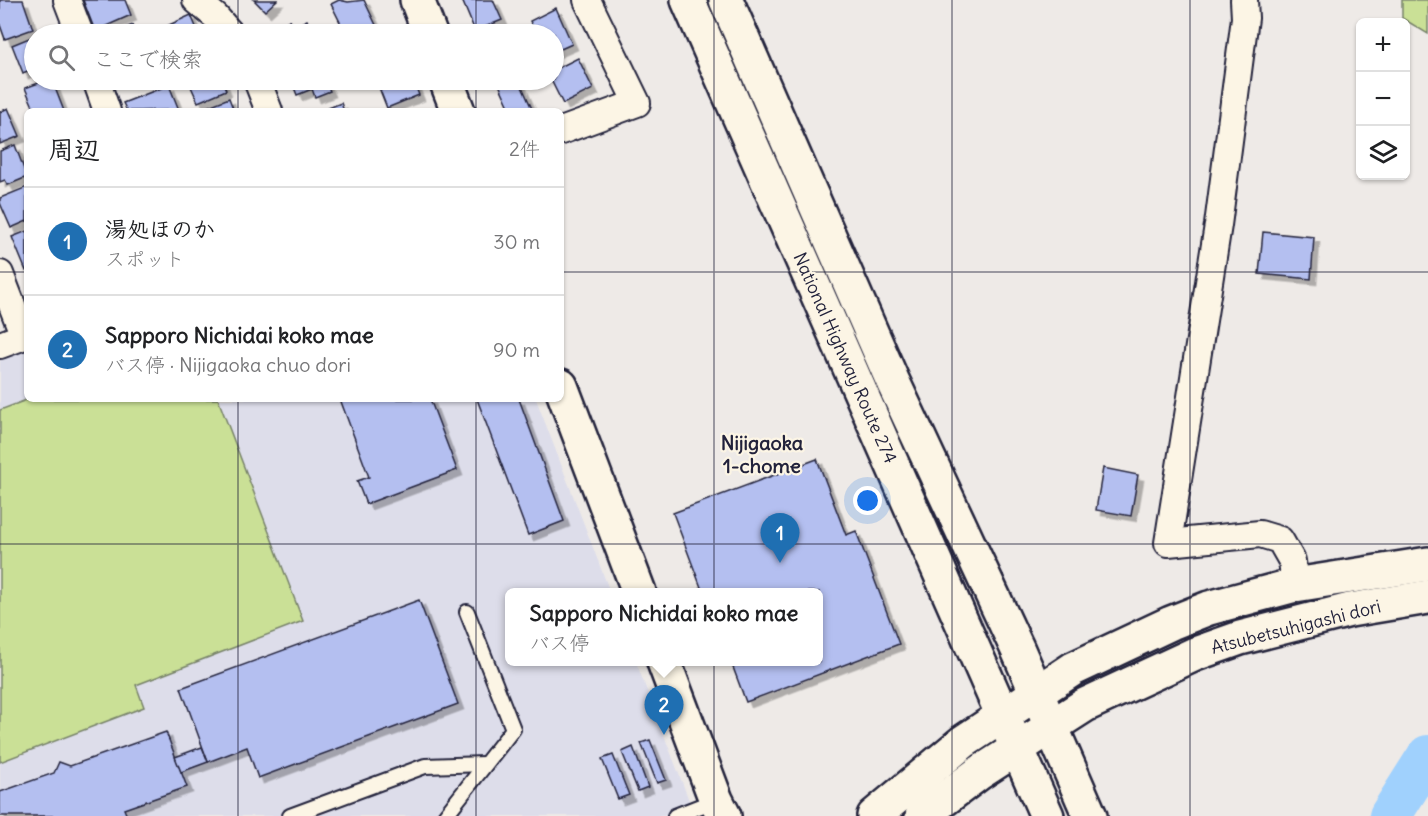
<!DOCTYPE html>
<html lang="ja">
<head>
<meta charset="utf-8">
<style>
  body { margin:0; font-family:Delius,"Klee One",sans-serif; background:#f6f6f6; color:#202124 }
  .controls { position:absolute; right:18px; top:18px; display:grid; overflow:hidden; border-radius:9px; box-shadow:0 2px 4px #0004 }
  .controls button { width:54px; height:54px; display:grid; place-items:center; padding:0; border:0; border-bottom:2px solid #e0e0e0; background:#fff; color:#202124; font:30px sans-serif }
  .you { position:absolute; left:868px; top:501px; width:21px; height:21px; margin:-15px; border:4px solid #fff; border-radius:50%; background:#1a73e8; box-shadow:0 0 0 9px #1a73e833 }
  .badge { display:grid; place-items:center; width:39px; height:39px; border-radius:50%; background:#1f6fb2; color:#fff; font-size:20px; font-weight:700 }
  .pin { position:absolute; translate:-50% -50px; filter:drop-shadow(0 2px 3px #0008) }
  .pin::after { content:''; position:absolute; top:32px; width:21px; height:18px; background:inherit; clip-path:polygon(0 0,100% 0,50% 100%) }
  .popup { position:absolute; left:505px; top:588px; width:318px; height:78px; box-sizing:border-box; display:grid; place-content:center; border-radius:9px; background:#fff; filter:drop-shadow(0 2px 4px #0005); font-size:20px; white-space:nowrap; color:#757577 }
  .popup b { font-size:22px; color:#202124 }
  .popup::after { content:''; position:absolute; left:50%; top:100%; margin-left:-12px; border:12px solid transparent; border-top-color:#fff }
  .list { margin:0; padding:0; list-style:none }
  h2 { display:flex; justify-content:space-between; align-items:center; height:78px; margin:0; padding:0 24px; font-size:26px }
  h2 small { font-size:20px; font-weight:400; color:#757577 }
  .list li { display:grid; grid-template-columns:39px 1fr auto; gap:18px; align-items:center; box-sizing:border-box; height:108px; padding:0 24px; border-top:2px solid #e0e0e0 }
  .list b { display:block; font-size:22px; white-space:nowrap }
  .list p { margin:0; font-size:20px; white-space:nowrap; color:#757577 }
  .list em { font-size:20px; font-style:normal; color:#757577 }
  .icon { flex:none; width:33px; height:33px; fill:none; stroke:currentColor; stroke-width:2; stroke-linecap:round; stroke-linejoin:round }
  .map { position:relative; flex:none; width:1428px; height:816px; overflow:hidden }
  .search { position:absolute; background:#fff; box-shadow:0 2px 4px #0004; left:24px; top:24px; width:540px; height:66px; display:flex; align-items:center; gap:15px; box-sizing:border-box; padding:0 21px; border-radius:33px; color:#757577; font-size:22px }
  .panel { position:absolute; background:#fff; box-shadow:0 2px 4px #0004; left:24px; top:108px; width:540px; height:294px; border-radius:9px }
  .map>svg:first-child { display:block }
  .built { fill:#ddddea }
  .green { fill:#cae096; stroke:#768168; stroke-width:1.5 }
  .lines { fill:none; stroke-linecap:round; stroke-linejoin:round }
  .river { stroke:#a0d1fd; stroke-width:42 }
  .building { fill:#b4bff0; stroke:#22223b; stroke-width:1.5; filter:url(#shadow) }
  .service-casing { stroke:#22223b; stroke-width:18 }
  .minor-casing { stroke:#22223b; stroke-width:30 }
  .tertiary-casing { stroke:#22223b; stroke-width:38 }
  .trunk-casing { stroke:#22223b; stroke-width:38 }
  .service { stroke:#fcf5e5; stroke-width:14 }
  .minor { stroke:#fcf5e5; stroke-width:26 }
  .tertiary { stroke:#fcf5e5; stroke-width:33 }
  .trunk { stroke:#fcf5e5; stroke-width:33 }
  .grid { fill:none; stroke:#22223b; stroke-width:1.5; stroke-opacity:0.55 }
  .labels { text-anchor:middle; stroke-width:4.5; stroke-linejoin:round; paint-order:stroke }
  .street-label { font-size:18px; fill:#22223b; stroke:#fcf5e5 }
  .neighbourhood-label { font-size:20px; font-weight:bold; fill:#22223b; stroke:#fcf5e5 }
</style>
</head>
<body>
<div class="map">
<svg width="1428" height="816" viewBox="0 0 1428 816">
  <defs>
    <filter id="shadow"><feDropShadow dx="5.5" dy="5.5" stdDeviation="0" flood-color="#0004"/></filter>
  </defs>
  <rect width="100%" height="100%" fill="#eeeae7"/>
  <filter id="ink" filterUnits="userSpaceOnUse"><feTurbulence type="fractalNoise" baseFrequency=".0167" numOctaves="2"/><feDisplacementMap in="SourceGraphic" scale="12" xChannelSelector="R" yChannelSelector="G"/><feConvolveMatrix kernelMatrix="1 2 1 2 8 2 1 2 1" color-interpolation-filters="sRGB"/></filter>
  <g filter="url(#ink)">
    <polygon class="built" points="27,351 27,399 536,399 610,592 510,592 510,662 636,662 695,816 0,816 0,360"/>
    <g class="green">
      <polygon points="1402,0 1428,0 1428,34 1402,18"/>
      <polygon points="29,399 218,399 303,621 136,685 144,707 0,762 0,410"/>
    </g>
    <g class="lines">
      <polyline class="river" points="1390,816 1428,756"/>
    </g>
    <g class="building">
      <polygon points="0,0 23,0 33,29 5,39 0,25"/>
      <polygon points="83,0 125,0 131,15 95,31"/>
      <polygon points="254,0 277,0 265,11"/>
      <polygon points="339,0 348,2 364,0 376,25 357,34 346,34 331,4"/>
      <polygon points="462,0 493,0 502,20 475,31"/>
      <polygon points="556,8 572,44 554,52 554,34 536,34 530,21"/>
      <polygon points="191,15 199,34 170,34 167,26"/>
      <polygon points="290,20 293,27 307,20 313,34 277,34 274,27"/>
      <polygon points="133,25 137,34 109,34"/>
      <polygon points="34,36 34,68 23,73 12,45"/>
      <polygon points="578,58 593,89 563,104 551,80 554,80 554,70"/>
      <polygon points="47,80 52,80 64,111 35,111 25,88"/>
      <polygon points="188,80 222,80 226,90 198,102"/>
      <polygon points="291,80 325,80 330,91 315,97 312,89 297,95"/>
      <polygon points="391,80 413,80 419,95 387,108 378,85"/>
      <polygon points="497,80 519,80 533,111 511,111"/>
      <polygon points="169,85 179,110 127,111 123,103"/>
      <polygon points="229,98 234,111 199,111 199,110"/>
      <polygon points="341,103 344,111 321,111"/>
      <polygon points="8,108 20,136 0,144 0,112"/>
      <polygon points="15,145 27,177 8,185 5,180 0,182 0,151"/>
      <polygon points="27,187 27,221 11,228 0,203 0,198"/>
      <polygon points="27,231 27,270 26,271 12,237"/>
      <polygon points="1263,232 1314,237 1311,279 1259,274"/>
      <polygon points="340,399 430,399 457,470 366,504 357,481 369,477"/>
      <polygon points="477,399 519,399 564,521 528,535"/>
      <polygon points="817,459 846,535 856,531 899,644 746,702 731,662 819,662 819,592 696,592 702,590 673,513"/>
      <polygon points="1103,468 1138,475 1131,516 1096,510"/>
      <polygon points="419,600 458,704 258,778 247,747 208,762 181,688"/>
      <polygon points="166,732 187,787 124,809 127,816 0,816 0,792 54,773 59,762 70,766"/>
      <polygon points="650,740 666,780 657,783 641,743"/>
      <polygon points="202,747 208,762 181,772 175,757"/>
      <polygon points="633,747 648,787 638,791 622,752"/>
      <polygon points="613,755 629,795 618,799 602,759"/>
    </g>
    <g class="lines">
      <defs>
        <g id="service">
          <polyline points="290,816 425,766 485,764"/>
          <polyline points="445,816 513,729 467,612"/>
          <polyline points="675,816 716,800"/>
        </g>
        <g id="minor">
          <polyline points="67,0 80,34"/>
          <polyline points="196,0 216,17 231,34"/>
          <polyline points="1244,0 1245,18 1218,225 1168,543 1260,534 1280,540 1292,561 1295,585"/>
          <polyline points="96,80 107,111"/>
          <polyline points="257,80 269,111"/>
          <polyline points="561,131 637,103 587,0"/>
          <polyline points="0,274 24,336"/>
          <polyline points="0,345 27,335"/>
        </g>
        <g id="tertiary">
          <polyline points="417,0 430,34"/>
          <polyline points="446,80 458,111"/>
          <polyline points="561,386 639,592"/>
          <polyline points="664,662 716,800 724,816"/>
          <polyline points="874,816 963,742 1073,669 1171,623 1209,608 1295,585 1428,564"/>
          <polyline points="922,816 979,773 1085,705 1195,654 1240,638 1350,610 1428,597"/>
        </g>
        <g id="trunk">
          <polyline points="688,0 1047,816"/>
          <polyline points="726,0 893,382 1018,650 1090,816"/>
        </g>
      </defs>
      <use href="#service" class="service-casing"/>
      <use href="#minor" class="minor-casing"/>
      <use href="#tertiary" class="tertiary-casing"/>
      <use href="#trunk" class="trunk-casing"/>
      <use href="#service" class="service"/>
      <use href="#minor" class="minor"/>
      <use href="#tertiary" class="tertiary"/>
      <use href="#trunk" class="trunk"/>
    </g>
  </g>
  <path class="grid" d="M238,0v34M476,0v34M714,0v816M952,0v816M1190,0v816M238,80v31M476,80v31M0,272h27M561,272h867M238,399v417M476,399v417M0,544h1428"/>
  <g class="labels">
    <g class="street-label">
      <text transform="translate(845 358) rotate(66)" y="6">National Highway Route 274</text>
      <text transform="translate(1296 627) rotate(-14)" y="6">Atsubetsuhigashi dori</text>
    </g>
    <g class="neighbourhood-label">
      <text x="762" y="450">Nijigaoka<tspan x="762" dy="23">1-chome</tspan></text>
    </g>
  </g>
</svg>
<div class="controls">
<button>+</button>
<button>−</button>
<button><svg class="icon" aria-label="layers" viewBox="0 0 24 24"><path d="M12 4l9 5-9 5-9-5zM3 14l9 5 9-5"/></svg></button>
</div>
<div class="you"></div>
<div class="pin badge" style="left:780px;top:563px">1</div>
<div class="pin badge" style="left:664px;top:735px">2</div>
<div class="popup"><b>Sapporo Nichidai koko mae</b>バス停</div>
<div class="search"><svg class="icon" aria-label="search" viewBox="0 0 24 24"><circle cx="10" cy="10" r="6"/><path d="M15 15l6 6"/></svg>ここで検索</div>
<section class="panel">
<h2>周辺<small>2件</small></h2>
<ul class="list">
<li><span class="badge">1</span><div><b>湯処ほのか</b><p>スポット</p></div><em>30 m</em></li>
<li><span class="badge">2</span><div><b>Sapporo Nichidai koko mae</b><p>バス停 · Nijigaoka chuo dori</p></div><em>90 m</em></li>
</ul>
</section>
</div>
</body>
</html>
